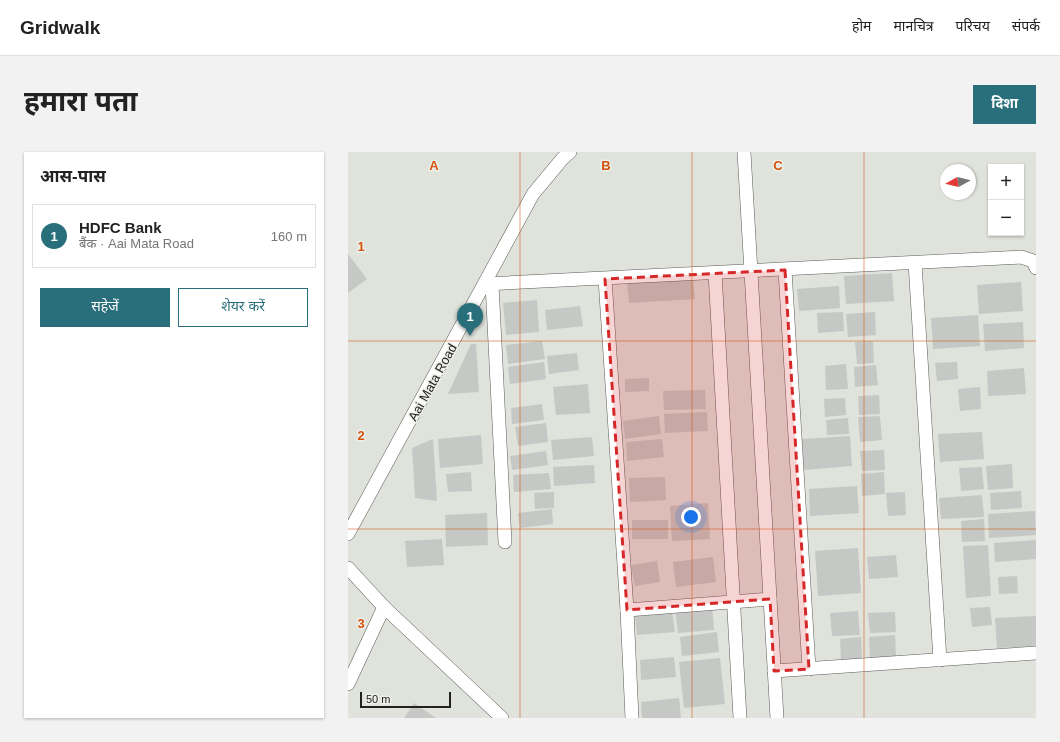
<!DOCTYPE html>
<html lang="hi">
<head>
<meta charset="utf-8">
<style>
  body { margin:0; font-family:Helvetica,"Noto Sans Devanagari",sans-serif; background:#f2f2f2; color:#222 }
  .controls { position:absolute; right:12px; top:12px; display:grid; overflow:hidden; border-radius:0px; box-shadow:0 1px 3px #0004 }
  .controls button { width:36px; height:36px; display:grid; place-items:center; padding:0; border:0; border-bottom:1px solid #e0e0e0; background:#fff; color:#222; font:20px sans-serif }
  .compass { position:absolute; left:592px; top:12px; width:36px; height:36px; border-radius:50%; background:#fff; box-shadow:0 1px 3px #0004; rotate:262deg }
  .scale { position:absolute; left:12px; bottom:10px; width:91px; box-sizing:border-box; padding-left:4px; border:2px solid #212220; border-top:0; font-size:11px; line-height:14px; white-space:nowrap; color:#212220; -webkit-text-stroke:3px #edefe9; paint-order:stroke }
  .you { position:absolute; left:343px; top:365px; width:14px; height:14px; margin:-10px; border:3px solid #fff; border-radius:50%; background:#1a73e8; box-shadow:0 0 0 6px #1a73e833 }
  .badge { display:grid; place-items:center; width:26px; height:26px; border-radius:50%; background:#286f7b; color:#fff; font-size:13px; font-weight:700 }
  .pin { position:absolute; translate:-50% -33px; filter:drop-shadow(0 1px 2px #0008) }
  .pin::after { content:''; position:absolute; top:21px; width:14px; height:12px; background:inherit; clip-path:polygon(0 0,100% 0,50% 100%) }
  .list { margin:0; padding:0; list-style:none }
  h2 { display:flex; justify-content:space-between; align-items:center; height:52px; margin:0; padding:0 16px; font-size:17px }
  h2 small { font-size:13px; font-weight:400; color:#767676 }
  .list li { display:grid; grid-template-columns:26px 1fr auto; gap:12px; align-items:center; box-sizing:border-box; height:64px; margin:0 8px 8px; padding:0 8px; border:1px solid #e0e0e0; border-radius:0px }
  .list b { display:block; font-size:15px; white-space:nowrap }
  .list p { margin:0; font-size:13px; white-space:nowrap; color:#767676 }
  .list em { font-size:13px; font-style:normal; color:#767676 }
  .actions { display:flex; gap:8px; padding:12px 16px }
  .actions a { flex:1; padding:9px 0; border:1px solid #286f7b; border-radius:0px; text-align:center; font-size:14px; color:#286f7b }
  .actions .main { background:#286f7b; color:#fff }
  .map { position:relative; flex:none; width:688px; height:566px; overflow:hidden; border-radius:0px }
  header { display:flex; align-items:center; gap:24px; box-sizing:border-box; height:56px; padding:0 20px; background:#fff; border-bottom:1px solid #e0e0e0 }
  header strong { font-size:19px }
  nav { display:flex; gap:22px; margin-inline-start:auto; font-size:14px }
  .intro { display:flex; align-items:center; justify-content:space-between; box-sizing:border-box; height:96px; padding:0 24px }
  h1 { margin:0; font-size:28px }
  .button { padding:10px 18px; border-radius:0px; background:#286f7b; color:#fff; font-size:14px; font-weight:700 }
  main { display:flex; gap:24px; padding:0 24px }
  aside { flex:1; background:#fff; border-radius:0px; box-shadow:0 1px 3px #0004 }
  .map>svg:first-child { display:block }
  .building { fill:#c5c8c4 }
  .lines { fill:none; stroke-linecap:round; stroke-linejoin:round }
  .street-casing { stroke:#5b5c58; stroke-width:14 }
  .street { stroke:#fff; stroke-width:13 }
  .marked { fill:#d62828; fill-opacity:0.2; stroke:#d62828; stroke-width:3; stroke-dasharray:8 5; stroke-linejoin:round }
  .grid { fill:none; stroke:#d4540e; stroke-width:1; stroke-opacity:0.55 }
  .labels { text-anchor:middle; stroke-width:3; stroke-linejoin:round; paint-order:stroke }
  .street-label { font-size:13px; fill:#212220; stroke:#edefe9 }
  .grid-label { font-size:13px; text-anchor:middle; font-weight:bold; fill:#d4540e; stroke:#edefe9; stroke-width:3; stroke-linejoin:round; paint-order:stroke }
</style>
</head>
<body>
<header>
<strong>Gridwalk</strong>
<nav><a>होम</a><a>मानचित्र</a><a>परिचय</a><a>संपर्क</a></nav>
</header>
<div class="intro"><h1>हमारा पता</h1><a class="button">दिशा</a></div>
<main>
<aside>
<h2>आस-पास<small></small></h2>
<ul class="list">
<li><span class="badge">1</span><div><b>HDFC Bank</b><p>बैंक · Aai Mata Road</p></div><em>160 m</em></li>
</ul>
<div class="actions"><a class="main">सहेजें</a><a>शेयर करें</a></div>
</aside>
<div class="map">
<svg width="688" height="566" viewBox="0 0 688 566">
  <rect width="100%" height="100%" fill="#e0e2dc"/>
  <g class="building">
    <polygon points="0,102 19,127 0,141"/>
    <polygon points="544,121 546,149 498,152 496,124"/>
    <polygon points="345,127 347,147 281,151 279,131"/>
    <polygon points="673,130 675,159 631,162 629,133"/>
    <polygon points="491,134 492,156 451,159 449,137"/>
    <polygon points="189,148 191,180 158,183 155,151"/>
    <polygon points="232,154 235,174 199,178 197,158"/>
    <polygon points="495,160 496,179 470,181 469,161"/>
    <polygon points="527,160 528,183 500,185 498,162"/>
    <polygon points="630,163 632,194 585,197 583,166"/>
    <polygon points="675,170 676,196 637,199 635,172"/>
    <polygon points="194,189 197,207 160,212 158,193"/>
    <polygon points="525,189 526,211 509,212 507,190"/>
    <polygon points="123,192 128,192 131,240 100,242"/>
    <polygon points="229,201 231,218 201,222 199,204"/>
    <polygon points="196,210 198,227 162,232 160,215"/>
    <polygon points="609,210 610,227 589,229 587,211"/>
    <polygon points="498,212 500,237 478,238 477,214"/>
    <polygon points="528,213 530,233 507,235 506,215"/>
    <polygon points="676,216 678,242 640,244 639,219"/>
    <polygon points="301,226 301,239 277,240 277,227"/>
    <polygon points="240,232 242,261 208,263 205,235"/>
    <polygon points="632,235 633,257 612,259 610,237"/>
    <polygon points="357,238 358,257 316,258 315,239"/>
    <polygon points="531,243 532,262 511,263 510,244"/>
    <polygon points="497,246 498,263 477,265 476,247"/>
    <polygon points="194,252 196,268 164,272 163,256"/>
    <polygon points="359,260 360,279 317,281 316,262"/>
    <polygon points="311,264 313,282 277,287 275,269"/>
    <polygon points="532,264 534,288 512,290 510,265"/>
    <polygon points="500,266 501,282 479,283 478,268"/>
    <polygon points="198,271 200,290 170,294 167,275"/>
    <polygon points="634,280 636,307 592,310 590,282"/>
    <polygon points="133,283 135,312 92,316 90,287"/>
    <polygon points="502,284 504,314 456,318 454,287"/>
    <polygon points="244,285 246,304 205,308 203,288"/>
    <polygon points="85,287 89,349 67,346 64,296"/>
    <polygon points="314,287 316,305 279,309 278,290"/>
    <polygon points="536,298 537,318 514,319 512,299"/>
    <polygon points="198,299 200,313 164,318 162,304"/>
    <polygon points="664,312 665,336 640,338 638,314"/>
    <polygon points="246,313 247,331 206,334 205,315"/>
    <polygon points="634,315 636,337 613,339 611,316"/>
    <polygon points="123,320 124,339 100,340 98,322"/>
    <polygon points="536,320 537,342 514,344 513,322"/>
    <polygon points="201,321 203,337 166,340 165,323"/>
    <polygon points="317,325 318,348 282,350 281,326"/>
    <polygon points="509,334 511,361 462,364 461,337"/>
    <polygon points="673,339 674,356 643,358 642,341"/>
    <polygon points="206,340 206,356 187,357 186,341"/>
    <polygon points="557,340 558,363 540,364 538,341"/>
    <polygon points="634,343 636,365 593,367 591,346"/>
    <polygon points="360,351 362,387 324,389 322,354"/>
    <polygon points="204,357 205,372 172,376 170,361"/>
    <polygon points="687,359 688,383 641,386 640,362"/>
    <polygon points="139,361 140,393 98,395 97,363"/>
    <polygon points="636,367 637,389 614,390 613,369"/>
    <rect x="284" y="368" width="36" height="19"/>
    <polygon points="94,387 96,413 59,415 57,389"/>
    <polygon points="688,388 688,407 647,410 646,391"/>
    <polygon points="640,393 643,444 618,446 615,394"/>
    <polygon points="510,396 513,441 470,444 467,399"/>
    <polygon points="548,403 550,425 521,427 519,405"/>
    <polygon points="365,405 368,430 328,435 325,410"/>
    <polygon points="309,409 312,430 287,434 283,413"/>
    <polygon points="669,424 670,441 651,442 650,425"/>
    <polygon points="364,454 366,478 330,481 327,457"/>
    <polygon points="642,455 644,473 624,475 622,456"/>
    <polygon points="324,459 327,480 289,483 287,463"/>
    <polygon points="510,459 512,483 484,484 482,461"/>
    <polygon points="547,460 548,480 522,481 520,461"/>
    <polygon points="688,464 688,494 649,496 647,466"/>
    <polygon points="369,480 371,500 334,504 332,485"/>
    <polygon points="547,483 548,505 522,506 521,485"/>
    <polygon points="513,485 514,506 493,508 492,487"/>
    <polygon points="326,505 328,525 293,528 292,508"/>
    <polygon points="372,506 377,552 336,556 331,510"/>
    <polygon points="331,546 333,566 294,566 293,550"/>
    <polygon points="66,551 88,566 56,566"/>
  </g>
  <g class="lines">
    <defs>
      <g id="street">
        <polyline points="396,0 429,566"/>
        <polyline points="567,111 592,508"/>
        <polyline points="437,118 461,517"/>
        <polyline points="367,121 392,566"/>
        <polyline points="257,127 279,458 284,566"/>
        <polyline points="137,132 673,105 685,109 688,116"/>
        <polyline points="144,132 157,390"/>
        <polyline points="0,382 185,42 215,6 222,0"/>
        <polyline points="0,416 36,455 154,566"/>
        <polyline points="279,458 422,447"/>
        <polyline points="426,519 688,501"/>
        <polyline points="0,532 36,455"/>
      </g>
    </defs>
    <use href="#street" class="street-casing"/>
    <use href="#street" class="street"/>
  </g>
  <path class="marked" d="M437,118l24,399 -35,2 -4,-72 -143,11 -22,-331z"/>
  <path class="grid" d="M172,0v566M344,0v566M516,0v566M0,189h688M0,377h688"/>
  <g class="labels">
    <g class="street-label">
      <text transform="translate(84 230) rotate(-61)" y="5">Aai Mata Road</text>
    </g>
  </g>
  <g class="grid-label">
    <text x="86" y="18">A</text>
    <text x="258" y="18">B</text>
    <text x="430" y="18">C</text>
    <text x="13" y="99">1</text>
    <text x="13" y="288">2</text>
    <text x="13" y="476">3</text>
  </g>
</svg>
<div class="controls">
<button>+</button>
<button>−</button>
</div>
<svg class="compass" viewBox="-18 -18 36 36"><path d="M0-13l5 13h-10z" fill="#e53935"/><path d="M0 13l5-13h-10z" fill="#767676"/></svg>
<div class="scale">50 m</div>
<div class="you"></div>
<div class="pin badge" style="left:122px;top:184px">1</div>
</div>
</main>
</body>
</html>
